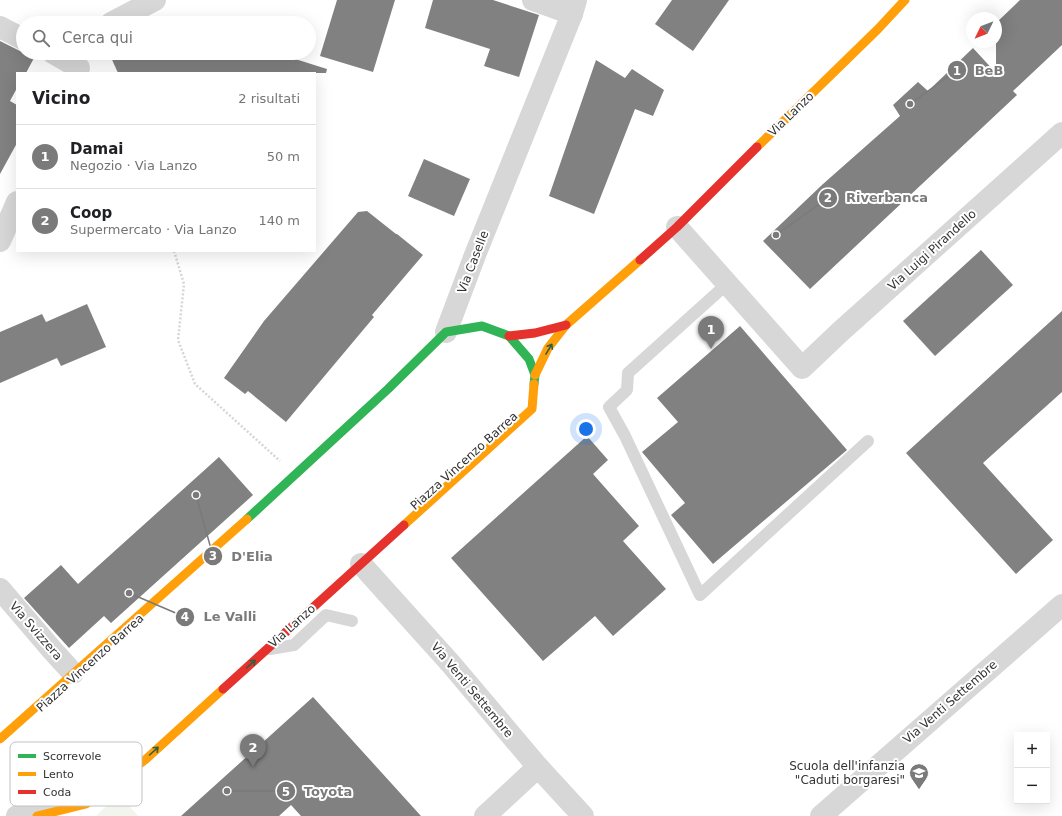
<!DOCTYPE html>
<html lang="it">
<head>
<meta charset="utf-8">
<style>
  body { margin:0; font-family:"DejaVu Sans",sans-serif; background:#f6f6f6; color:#202124 }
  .controls { position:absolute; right:12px; bottom:12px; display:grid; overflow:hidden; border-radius:0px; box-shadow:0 4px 16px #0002 }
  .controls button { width:36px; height:36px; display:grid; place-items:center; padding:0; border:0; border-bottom:1px solid #e0e0e0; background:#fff; color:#202124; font:20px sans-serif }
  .compass { position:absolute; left:966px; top:12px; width:36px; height:36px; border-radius:50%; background:#fff; box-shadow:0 4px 16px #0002; rotate:227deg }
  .you { position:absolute; left:586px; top:429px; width:14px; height:14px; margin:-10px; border:3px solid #fff; border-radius:50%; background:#1a73e8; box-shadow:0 0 0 6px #1a73e833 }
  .badge { display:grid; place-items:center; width:26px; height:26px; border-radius:50%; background:#7a7a7a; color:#fff; font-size:13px; font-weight:700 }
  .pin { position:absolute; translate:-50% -33px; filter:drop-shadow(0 1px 2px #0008) }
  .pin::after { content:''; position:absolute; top:21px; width:14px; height:12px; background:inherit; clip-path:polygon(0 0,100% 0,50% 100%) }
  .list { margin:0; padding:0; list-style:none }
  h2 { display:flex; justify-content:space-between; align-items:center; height:52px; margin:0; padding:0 16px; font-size:17px }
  h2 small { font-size:13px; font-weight:400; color:#757577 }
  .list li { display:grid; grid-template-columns:26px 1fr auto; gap:12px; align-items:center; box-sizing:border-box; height:64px; padding:0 16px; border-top:1px solid #e0e0e0 }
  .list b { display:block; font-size:15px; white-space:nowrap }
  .list p { margin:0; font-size:13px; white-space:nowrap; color:#757577 }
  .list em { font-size:13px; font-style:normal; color:#757577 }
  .icon { flex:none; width:22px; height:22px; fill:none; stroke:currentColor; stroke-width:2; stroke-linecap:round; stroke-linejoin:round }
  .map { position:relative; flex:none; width:1062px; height:816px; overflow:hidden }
  .search { position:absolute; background:#fff; box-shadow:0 4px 16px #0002; left:16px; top:16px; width:300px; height:44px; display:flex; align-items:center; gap:10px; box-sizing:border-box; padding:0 14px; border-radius:22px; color:#757577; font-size:15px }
  .panel { position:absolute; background:#fff; box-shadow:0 4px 16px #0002; left:16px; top:72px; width:300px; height:180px; border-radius:0px }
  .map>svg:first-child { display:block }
  .green { fill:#f1f5ed }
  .building { fill:#818181 }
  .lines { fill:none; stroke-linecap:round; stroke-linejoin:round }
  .path { stroke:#d6d6d6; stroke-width:2.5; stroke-dasharray:2 2; stroke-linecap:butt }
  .lane { stroke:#d7d7d7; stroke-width:12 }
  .street { stroke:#d7d7d7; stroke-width:22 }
  .fast { stroke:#30b455; stroke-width:9 }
  .slow { stroke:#ff9f0a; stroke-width:9 }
  .jam { stroke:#e5322d; stroke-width:9 }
  .oneway { stroke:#32603f }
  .labels { text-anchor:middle; stroke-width:4; stroke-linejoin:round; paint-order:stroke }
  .street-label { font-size:12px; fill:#333; stroke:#fff }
  .poi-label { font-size:12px; fill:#333; stroke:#fff; text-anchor:end }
  .key { fill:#fff; stroke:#c2c2c2; stroke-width:1 }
  .key-label { font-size:11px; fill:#333 }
  .leader { fill:none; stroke:#7a7a7a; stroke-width:1.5 }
  .callout-dot { fill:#7a7a7a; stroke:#fff; stroke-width:1.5 }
  .mark-label { font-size:12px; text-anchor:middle; font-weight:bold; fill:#fff }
  .callout-label { font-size:13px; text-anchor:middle; font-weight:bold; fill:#7a7a7a; stroke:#fff; stroke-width:4; stroke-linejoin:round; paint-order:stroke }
</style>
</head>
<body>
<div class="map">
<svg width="1062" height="816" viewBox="0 0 1062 816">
  <rect width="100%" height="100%" fill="#fff"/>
  <polygon class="green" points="119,794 138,816 96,816"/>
  <g class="building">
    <polygon points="337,0 395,0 373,72 320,56"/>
    <polygon points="433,0 493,0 539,15 519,77 484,66 490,49 425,28"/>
    <polygon points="672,0 729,0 693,51 655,24"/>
    <polygon points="1020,0 1062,0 1062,45 1013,91 1017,95 810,289 763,241 823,184 900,116 893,105 918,82 928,91 973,48 996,73 996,23"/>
    <polygon points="0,41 34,58 26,73 17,73 17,88 10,101 17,105 17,143 0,174"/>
    <polygon points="109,53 276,53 327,69 326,73 118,73"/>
    <polygon points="596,60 625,78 632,69 664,90 653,116 635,109 594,214 549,196"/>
    <polygon points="424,159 470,179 454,216 408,196"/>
    <polygon points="367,211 396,234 397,234 423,255 372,315 374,317 286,422 248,391 245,394 224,378 264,321 358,212"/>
    <polygon points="981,250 1013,285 935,356 903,321"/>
    <polygon points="87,304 106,347 61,366 57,358 0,383 0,332 42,314 46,322"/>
    <polygon points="1062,311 1062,392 983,463 1053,540 1016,574 906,453"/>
    <polygon points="740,326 847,450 713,564 671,515 685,503 642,452 678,422 657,398"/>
    <polygon points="587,436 608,460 593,474 639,526 623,541 666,589 613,636 595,616 543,661 451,558"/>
    <polygon points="219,457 253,495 111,623 104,616 69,648 24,598 61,565 78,584"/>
    <polygon points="313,697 421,816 301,816 291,805 279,816 181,816"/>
  </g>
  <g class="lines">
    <polyline class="path" points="174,251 184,284 178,340 195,384 280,461"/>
    <g class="lane">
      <polyline points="728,283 628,373 627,390 609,407 625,436 700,595 868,441"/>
      <polyline points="270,649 294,645 326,615 352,621"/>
    </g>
    <g class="street">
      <polyline points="533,0 572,14"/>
      <polyline points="111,23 155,0"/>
      <polyline points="0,27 23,39"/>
      <polyline points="53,53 79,68"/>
      <polyline points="677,227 802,368 840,332 1062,133"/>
      <polyline points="0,241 17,202"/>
      <polyline points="446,332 475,255 572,14 576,0"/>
      <polyline points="361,564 451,664 538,767 583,816"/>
      <polyline points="0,589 53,651 73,673"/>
      <polyline points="17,816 31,809 57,803"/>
      <polyline points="485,816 538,767"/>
      <polyline points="821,816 1062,605"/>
    </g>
    <polyline class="fast" points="247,519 388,389 446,332 482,326 509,336 529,359 535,375 534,384"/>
    <g class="slow">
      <polyline points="757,147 878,29 905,0"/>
      <polyline points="535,375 548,348 566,325 640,260"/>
      <polyline points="404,525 532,409 534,384"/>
      <polyline points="0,739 247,519"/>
      <polyline points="37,816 86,804 145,760 223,689"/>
    </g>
    <g class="jam">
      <polyline points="640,260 677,227 757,147"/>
      <polyline points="509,336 535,333 566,325"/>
      <polyline points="223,689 404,525"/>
    </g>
  </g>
  <defs><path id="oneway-shaft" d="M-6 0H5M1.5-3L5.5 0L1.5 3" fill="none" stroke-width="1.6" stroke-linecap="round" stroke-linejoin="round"/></defs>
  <g class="oneway">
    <use href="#oneway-shaft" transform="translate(549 349) rotate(-59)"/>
    <use href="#oneway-shaft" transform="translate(251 664) rotate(-42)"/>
    <use href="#oneway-shaft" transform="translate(154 751) rotate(-42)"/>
  </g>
  <defs>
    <symbol id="school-pin" viewBox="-11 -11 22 30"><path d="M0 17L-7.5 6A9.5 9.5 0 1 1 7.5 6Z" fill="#7a7a7a" stroke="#fff"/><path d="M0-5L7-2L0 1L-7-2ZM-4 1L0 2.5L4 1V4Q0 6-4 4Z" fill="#fff"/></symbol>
  </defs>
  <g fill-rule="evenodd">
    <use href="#school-pin" x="908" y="762" width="22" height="30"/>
  </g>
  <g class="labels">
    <g class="street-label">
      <text transform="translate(791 114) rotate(-44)" y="4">Via Lanzo</text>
      <text transform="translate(932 250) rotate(-42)" y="4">Via Luigi Pirandello</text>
      <text transform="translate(473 262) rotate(-69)" y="4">Via Caselle</text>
      <text transform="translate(464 461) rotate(-42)" y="4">Piazza Vincenzo Barrea</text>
      <text transform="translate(292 626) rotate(-42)" y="4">Via Lanzo</text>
      <text transform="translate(36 631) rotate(49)" y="4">Via Svizzera</text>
      <text transform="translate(90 663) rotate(-42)" y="4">Piazza Vincenzo Barrea</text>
      <text transform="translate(472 690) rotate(50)" y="4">Via Venti Settembre</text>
      <text transform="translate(950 702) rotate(-41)" y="4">Via Venti Settembre</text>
    </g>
    <g class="poi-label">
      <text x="905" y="770">Scuola dell'infanzia<tspan x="905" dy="14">"Caduti borgaresi"</tspan></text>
    </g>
  </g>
  <rect x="10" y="742" width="132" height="64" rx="6" class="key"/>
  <rect x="18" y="754" width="18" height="4" fill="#30b455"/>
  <rect x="18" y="772" width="18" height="4" fill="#ff9f0a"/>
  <rect x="18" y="790" width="18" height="4" fill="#e5322d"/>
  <g class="key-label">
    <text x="43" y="760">Scorrevole</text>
    <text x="43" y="778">Lento</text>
    <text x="43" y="796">Coda</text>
  </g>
  <path class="leader" d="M910 104L957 70M776 235L828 198M196 495L213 556M129 593L185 617M227 791L286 791"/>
  <g class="callout-dot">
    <circle cx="910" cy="104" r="4"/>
    <circle cx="776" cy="235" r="4"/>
    <circle cx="196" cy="495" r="4"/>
    <circle cx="129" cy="593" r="4"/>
    <circle cx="227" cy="791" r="4"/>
    <circle cx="957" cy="70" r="10"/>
    <circle cx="828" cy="198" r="10"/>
    <circle cx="213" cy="556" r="10"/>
    <circle cx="185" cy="617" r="10"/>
    <circle cx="286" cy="791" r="10"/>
  </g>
  <g class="mark-label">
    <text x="957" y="75">1</text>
    <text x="828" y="202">2</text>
    <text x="213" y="560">3</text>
    <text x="185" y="621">4</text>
    <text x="286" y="796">5</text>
  </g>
  <g class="callout-label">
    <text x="989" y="75">BeB</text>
    <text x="887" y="202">Riverbanca</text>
    <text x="252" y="561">D'Elia</text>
    <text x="230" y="621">Le Valli</text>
    <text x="328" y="796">Toyota</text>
  </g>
</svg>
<div class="controls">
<button>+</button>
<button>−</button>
</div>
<svg class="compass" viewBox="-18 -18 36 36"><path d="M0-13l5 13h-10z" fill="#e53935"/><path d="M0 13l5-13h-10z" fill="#757577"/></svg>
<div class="you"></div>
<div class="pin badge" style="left:711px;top:349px">1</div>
<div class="pin badge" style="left:253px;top:767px">2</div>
<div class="search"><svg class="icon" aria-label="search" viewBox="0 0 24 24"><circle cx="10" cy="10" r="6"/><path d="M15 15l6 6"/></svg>Cerca qui</div>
<section class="panel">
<h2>Vicino<small>2 risultati</small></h2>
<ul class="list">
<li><span class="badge">1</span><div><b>Damai</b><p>Negozio · Via Lanzo</p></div><em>50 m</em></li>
<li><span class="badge">2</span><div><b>Coop</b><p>Supermercato · Via Lanzo</p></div><em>140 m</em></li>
</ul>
</section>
</div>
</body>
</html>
